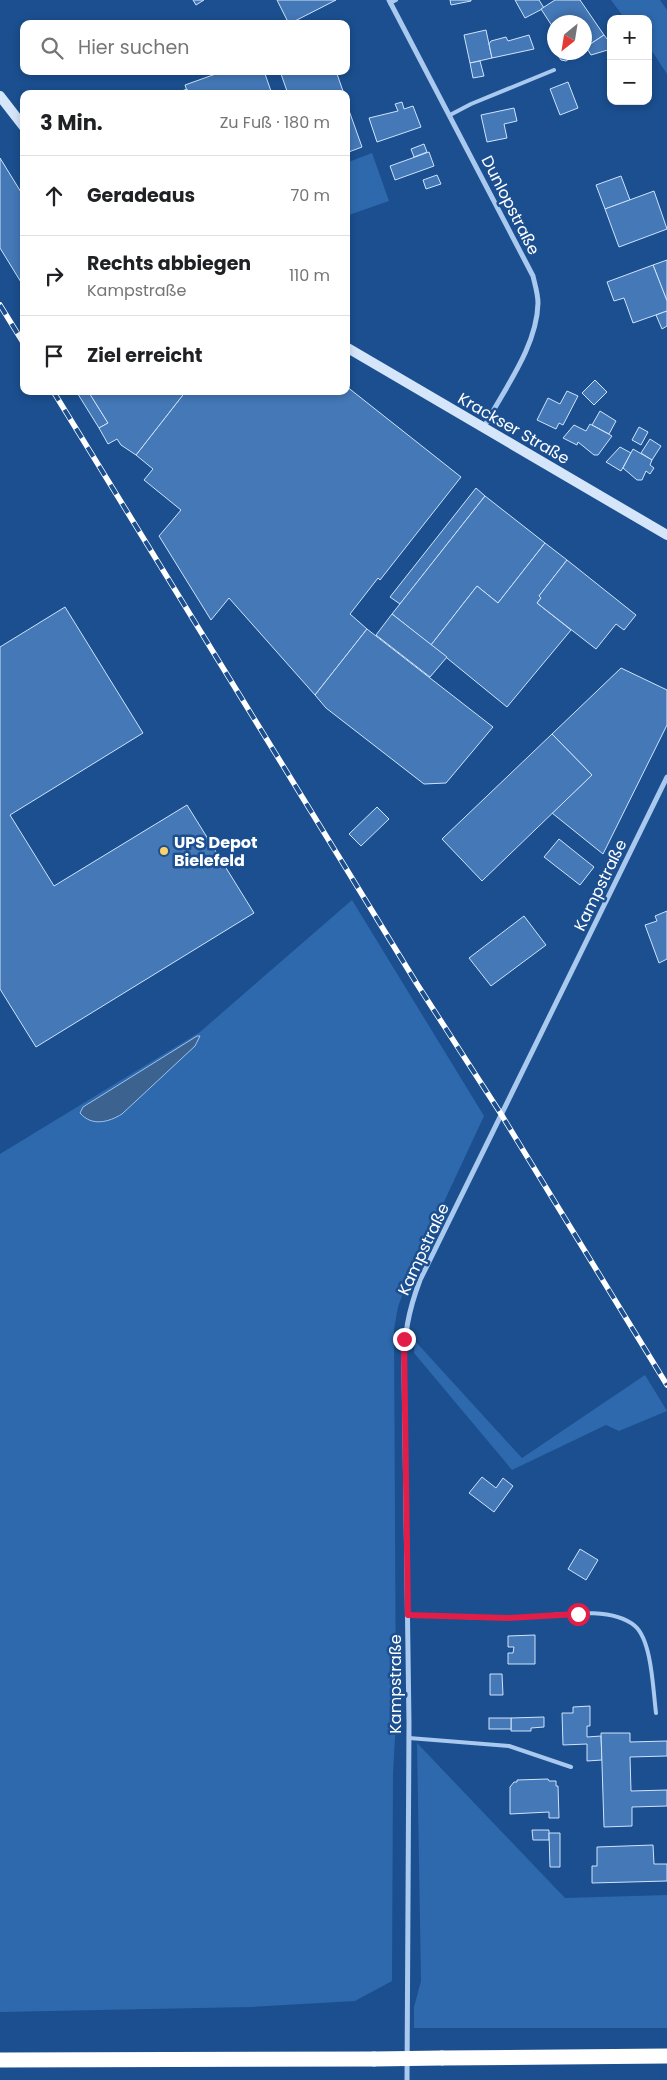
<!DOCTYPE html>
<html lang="de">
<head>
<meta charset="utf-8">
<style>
  body { margin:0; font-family:Poppins,sans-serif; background:#f6f6f6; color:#202124 }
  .controls { position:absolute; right:15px; top:15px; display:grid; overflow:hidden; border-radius:10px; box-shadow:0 2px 8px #0003 }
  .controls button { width:45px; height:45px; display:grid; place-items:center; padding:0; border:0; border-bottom:1px solid #e0e0e0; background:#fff; color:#202124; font:25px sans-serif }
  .compass { position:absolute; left:547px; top:15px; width:45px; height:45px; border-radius:50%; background:#fff; box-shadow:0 2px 8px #0003; rotate:210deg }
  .stop { position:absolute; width:15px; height:15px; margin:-11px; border:4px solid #e11d48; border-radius:50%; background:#fff }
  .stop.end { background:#e11d48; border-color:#fff; box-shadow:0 1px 5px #0008 }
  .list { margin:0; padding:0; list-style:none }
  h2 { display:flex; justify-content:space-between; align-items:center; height:65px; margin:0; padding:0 20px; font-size:21px }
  h2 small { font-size:16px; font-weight:400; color:#757577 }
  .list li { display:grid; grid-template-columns:32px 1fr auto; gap:15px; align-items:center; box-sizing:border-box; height:80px; padding:0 20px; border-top:1px solid #e0e0e0 }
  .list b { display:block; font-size:19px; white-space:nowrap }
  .list p { margin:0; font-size:16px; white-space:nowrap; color:#757577 }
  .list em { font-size:16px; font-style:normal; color:#757577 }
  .icon { flex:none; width:28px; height:28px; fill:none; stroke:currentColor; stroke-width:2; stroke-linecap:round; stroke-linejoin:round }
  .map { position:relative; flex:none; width:667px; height:2080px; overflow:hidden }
  .search { position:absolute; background:#fff; box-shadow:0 2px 8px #0003; left:20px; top:20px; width:330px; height:55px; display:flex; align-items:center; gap:12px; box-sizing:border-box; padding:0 18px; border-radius:10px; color:#757577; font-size:19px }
  .panel { position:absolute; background:#fff; box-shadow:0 2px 8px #0003; left:20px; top:90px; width:330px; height:305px; border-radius:10px }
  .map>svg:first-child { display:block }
  .green { fill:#2e69ad }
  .water { fill:#3c6290; stroke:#9cc4f0 }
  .building { fill:#4478b7; stroke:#cfe3fa }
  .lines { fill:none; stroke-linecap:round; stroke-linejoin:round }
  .lane { stroke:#a9c9ee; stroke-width:4 }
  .street { stroke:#a9c9ee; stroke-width:5 }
  .secondary { stroke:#d6e6fa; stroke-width:10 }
  .highway { stroke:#fff; stroke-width:15 }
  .rail-casing { stroke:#fff; stroke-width:5.5 }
  .rail { stroke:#1b4f8f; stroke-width:4; stroke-dasharray:11; stroke-linecap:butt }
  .highway-bridge { stroke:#fff; stroke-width:15 }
  .route { stroke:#e11d48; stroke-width:6 }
  .poi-dot { fill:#ffd166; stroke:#1b4f8f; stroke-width:2 }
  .labels { text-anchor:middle; stroke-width:5; stroke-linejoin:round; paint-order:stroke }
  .street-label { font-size:16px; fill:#fff; stroke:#1b4f8f }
  .poi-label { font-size:16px; font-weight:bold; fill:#fff; stroke:#1b4f8f; text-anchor:start }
</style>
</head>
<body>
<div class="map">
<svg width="667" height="2080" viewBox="0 0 667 2080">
  <rect width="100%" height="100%" fill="#1b4f8f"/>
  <g class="green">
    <polygon points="611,0 660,0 667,10 667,74 648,45 648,19 625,19"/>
    <polygon points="372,153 389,201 346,216 346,163"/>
    <polygon points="352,900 484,1116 409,1277 398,1307 394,1329 396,1720 393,1773 392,1981 355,2001 250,2007 0,2012 0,1154 200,1032"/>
    <polygon points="415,1341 522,1458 645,1375 667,1411 619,1431 606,1425 512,1470 414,1353"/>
    <polygon points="417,1743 565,1898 667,1895 667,2028 414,2028 414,2007 421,1981"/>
  </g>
  <path class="water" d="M197,1036h3l-5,10 -73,68c-13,8 -30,13 -42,-1l3,-6z"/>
  <g class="building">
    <polygon points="193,0 204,0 196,5"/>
    <polygon points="277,0 336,0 289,24"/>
    <polygon points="450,0 471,0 471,1 451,5"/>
    <polygon points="515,0 539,0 544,8 525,18"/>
    <polygon points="555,0 580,0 604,35 584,48 584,22 554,22 554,29 541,9"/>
    <polygon points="486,30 492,58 470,63 464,35"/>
    <polygon points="529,35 534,49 492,58 489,44 491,41 506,37 508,41"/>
    <polygon points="604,35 611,44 611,49 591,55 586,47"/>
    <polygon points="556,52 571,52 573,56 566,61 561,60"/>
    <polygon points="480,61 484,76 473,78 470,63"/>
    <polygon points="224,71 264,71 272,94 188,94 185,85"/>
    <polygon points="280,71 336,71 344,94 288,94"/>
    <polygon points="568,82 578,108 560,115 550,89"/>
    <polygon points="187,89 188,94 174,94"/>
    <polygon points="346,102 362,147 346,153"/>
    <polygon points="402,102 404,109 413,106 421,127 377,142 369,118 398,111 395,104"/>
    <polygon points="514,108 517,121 504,124 507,138 487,142 481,115"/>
    <polygon points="424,144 427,152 414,157 411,149"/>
    <polygon points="429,152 434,166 395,180 390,166"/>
    <polygon points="0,158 24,197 24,287 0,248"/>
    <polygon points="437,175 441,184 426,189 423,180"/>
    <polygon points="621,176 630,200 605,209 596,185"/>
    <polygon points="654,191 667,229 619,247 605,209"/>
    <polygon points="667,260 667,301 653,265"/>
    <polygon points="653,265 667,301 667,311 633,323 624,298 614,301 607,282"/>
    <polygon points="667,311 667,326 662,329 656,315"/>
    <polygon points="595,380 607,392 594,405 582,393"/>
    <polygon points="346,386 461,477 380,580 378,578 350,614 367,629 315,695 229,598 211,620 159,536 181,510 144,480 153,469 136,455 186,391 346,391"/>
    <polygon points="76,391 88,391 108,423 99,428"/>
    <polygon points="88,391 186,391 136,455 121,445 117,439 108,444 99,428 108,423"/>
    <polygon points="567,391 578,396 563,425 559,423 556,429 537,420 548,398 560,404"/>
    <polygon points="600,411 616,421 609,434 592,425"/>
    <polygon points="590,424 612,436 598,455 594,455 578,442 577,445 563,438 574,425 586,431"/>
    <polygon points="639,427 648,432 641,445 632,440"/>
    <polygon points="650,439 661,446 652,460 641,453"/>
    <polygon points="620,447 631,453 621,471 606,462"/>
    <polygon points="633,449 652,460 650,465 654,468 650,474 646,471 642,480 637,480 623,468"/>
    <polygon points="476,488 485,496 400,604 390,597"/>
    <polygon points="485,496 545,543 498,603 477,586 431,645 392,614"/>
    <polygon points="545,543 567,560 539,596 541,598 537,603 571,630 507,707 431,645 477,586 498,603"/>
    <polygon points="567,560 636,615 624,630 616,624 596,649 537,603 541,598 539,596"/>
    <polygon points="65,607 143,733 10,815 54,886 187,805 254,913 36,1047 0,989 0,647"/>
    <polygon points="392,614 447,657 430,677 376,635"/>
    <polygon points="367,629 493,727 446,783 424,784 326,708 315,695"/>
    <polygon points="621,668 667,690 667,725 603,854 552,813 592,775 552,734"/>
    <polygon points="552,734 592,775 482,881 442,839"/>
    <polygon points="377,807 389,819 361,846 349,834"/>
    <polygon points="559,839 594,867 580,885 544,857"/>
    <polygon points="667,911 667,959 659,963 645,925 657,921 655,916"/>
    <polygon points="524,916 546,945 491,986 469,958"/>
    <polygon points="482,1477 496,1488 503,1478 513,1486 494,1512 469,1493"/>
    <polygon points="580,1549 598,1560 586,1580 568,1569"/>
    <polygon points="535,1635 535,1664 508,1664 508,1653 513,1653 514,1647 508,1647 508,1636"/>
    <polygon points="490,1674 502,1674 503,1695 490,1695"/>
    <polygon points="590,1706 590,1726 587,1726 587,1737 601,1736 602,1760 587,1761 587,1744 563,1745 562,1713 573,1713 573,1707"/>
    <polygon points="544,1717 544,1727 531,1728 531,1731 511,1731 511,1718"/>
    <rect x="489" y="1718" width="22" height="11"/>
    <polygon points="601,1733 630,1733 630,1742 667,1741 667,1756 630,1757 631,1791 667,1790 667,1806 632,1807 632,1826 604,1827"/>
    <polygon points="548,1779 549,1781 556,1781 556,1786 558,1786 559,1818 549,1818 549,1812 510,1814 510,1787 514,1782 517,1782 517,1780"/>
    <polygon points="532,1830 549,1830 549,1840 533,1840"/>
    <polygon points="549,1833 560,1833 560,1867 550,1867"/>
    <polygon points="653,1845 654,1864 667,1864 667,1881 592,1883 592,1866 597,1866 597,1847"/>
  </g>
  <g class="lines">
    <g class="lane">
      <polyline points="390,3 396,0"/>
      <polyline points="450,115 471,104 554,70"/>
      <path d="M407,1615c34,1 67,3 100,3 34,1 100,-16 128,8 17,15 18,64 21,87"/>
      <polyline points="409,1738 509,1746 571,1767"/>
    </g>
    <g class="street">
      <path d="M389,0l144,276c2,9 5,18 5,27 -1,44 -34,86 -54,124"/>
      <path d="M407,2080l2,-357 -5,-354c0,-34 4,-57 16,-89l247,-503"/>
    </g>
    <g class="secondary">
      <polyline points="0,96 24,127"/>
      <polyline points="346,347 667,535"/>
    </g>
    <g class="highway">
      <polyline points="442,2058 667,2056"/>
      <polyline points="0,2060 374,2059"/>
    </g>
    <defs>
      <g id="rail">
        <polyline points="0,305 24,344"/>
        <polyline points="53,391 417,984 501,1114 667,1385"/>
      </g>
    </defs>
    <use href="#rail" class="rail-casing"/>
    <use href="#rail" class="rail"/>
    <polyline class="highway-bridge" points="374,2059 442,2058"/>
  </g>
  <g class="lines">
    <polyline class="route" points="404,1339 408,1615 508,1618 578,1614"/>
  </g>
  <circle class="poi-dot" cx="164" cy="851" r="5"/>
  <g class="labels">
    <g class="street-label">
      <text transform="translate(511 205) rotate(63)" y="6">Dunlopstraße</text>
      <text transform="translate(514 428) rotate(30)" y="6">Krackser Straße</text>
      <text transform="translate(600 885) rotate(-64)" y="6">Kampstraße</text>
      <text transform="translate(423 1249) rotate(-65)" y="6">Kampstraße</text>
      <text transform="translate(395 1684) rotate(-90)" y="6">Kampstraße</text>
    </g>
    <g class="poi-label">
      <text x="174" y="848">UPS Depot<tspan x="174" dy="18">Bielefeld</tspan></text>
    </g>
  </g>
</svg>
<div class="controls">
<button>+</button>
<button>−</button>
</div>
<svg class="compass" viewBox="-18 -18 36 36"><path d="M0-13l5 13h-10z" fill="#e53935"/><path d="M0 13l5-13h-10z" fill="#757577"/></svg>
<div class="stop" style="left:578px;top:1614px"></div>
<div class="stop end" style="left:404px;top:1339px"></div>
<div class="search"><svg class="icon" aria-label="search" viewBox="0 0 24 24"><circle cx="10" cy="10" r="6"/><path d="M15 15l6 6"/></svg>Hier suchen</div>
<section class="panel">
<h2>3 Min.<small>Zu Fuß · 180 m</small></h2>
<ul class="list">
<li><svg class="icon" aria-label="ahead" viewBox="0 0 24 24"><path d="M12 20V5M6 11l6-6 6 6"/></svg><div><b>Geradeaus</b></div><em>70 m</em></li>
<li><svg class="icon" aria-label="right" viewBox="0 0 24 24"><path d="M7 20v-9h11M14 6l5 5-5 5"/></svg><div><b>Rechts abbiegen</b><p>Kampstraße</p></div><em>110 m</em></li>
<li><svg class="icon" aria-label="arrive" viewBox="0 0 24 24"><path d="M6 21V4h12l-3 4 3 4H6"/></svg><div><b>Ziel erreicht</b></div></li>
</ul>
</section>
</div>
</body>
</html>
